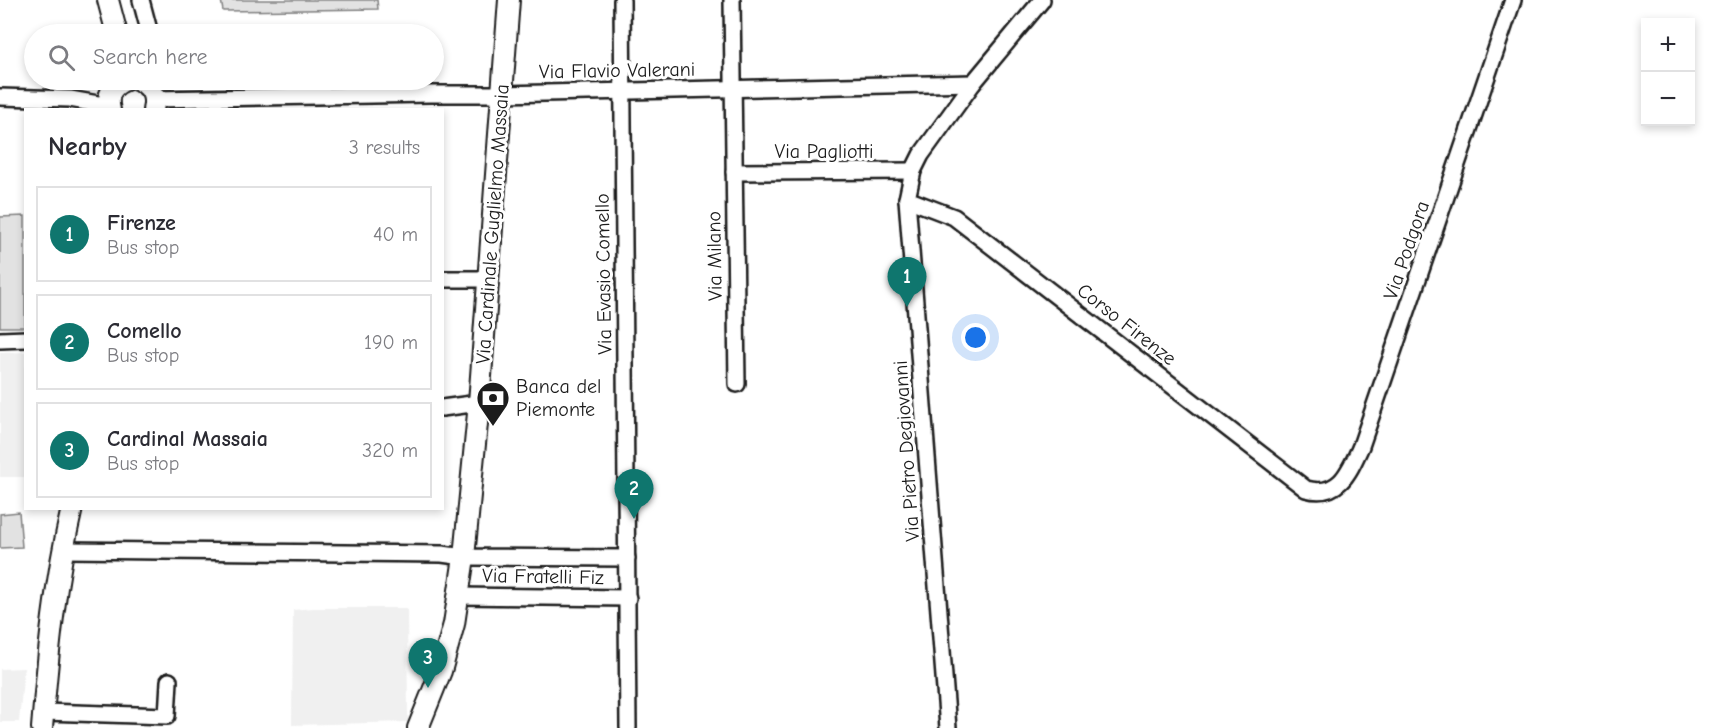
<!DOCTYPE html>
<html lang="en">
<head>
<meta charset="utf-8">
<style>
  body { margin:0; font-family:"Comic Neue",sans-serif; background:#f2f2f3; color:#2b2b33 }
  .controls { position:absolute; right:18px; top:18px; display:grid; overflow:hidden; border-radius:0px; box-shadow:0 3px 9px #0003 }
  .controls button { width:54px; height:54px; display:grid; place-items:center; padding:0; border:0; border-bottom:2px solid #e1e1e2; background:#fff; color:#2b2b33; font:30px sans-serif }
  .you { position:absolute; left:976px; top:338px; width:21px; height:21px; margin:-15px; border:4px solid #fff; border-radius:50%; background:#1a73e8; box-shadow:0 0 0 9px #1a73e833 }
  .badge { display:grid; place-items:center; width:39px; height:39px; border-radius:50%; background:#0f766e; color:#fff; font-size:20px; font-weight:700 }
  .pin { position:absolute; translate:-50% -50px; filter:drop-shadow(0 2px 3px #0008) }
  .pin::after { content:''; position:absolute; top:32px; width:21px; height:18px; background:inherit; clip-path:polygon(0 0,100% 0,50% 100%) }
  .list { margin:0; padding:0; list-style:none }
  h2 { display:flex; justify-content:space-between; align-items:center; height:78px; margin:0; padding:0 24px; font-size:26px }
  h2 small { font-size:20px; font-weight:400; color:#7c7c81 }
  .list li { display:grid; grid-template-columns:39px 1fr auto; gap:18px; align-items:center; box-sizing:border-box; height:96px; margin:0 12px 12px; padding:0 12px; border:2px solid #e1e1e2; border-radius:0px }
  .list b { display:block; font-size:22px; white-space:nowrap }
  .list p { margin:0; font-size:20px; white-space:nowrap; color:#7c7c81 }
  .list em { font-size:20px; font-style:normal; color:#7c7c81 }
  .icon { flex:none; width:33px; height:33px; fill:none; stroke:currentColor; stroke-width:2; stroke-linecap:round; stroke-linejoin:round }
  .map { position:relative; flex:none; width:1713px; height:728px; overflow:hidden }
  .search { position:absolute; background:#fff; box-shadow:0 3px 9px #0003; left:24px; top:24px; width:420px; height:66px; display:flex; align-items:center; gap:15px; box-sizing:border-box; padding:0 21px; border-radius:33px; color:#7c7c81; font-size:22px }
  .panel { position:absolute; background:#fff; box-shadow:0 3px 9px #0003; left:24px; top:108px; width:420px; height:402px; border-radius:0px }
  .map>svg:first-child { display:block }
  .built { fill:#f0f0f0 }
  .green { fill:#e2e2e2; stroke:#7f7f7f; stroke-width:1.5 }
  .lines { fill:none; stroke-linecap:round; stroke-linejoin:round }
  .minor-casing { stroke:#1c1c1c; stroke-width:20 }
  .major-casing { stroke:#1c1c1c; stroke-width:24 }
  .minor { stroke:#fff; stroke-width:15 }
  .major { stroke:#fff; stroke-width:20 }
  .labels { text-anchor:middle; stroke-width:6; stroke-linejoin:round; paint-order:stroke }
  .street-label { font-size:20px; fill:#1c1c1c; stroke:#fff }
  .poi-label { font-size:20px; fill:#1c1c1c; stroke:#fff; text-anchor:start }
</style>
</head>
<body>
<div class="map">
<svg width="1713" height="728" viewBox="0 0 1713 728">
  <rect width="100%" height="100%" fill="#fff"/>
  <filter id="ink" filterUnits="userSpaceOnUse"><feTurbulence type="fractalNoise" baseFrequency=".0167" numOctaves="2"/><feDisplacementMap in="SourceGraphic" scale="12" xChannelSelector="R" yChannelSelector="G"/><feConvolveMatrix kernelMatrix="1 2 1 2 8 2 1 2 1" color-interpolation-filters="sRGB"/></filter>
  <g filter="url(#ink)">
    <g class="built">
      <polygon points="25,352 25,477 0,477 0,353"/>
      <polygon points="313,608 407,608 408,722 292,725 293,610"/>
      <polygon points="24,668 19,722 0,722 0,669"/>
    </g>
    <g class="green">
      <polygon points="221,0 377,0 378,9 223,11"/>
      <polygon points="25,216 25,327 0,327 0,217"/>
      <polygon points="19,512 22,547 0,548 0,514"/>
    </g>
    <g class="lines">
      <defs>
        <g id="minor">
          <polyline points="141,0 150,34"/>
          <polyline points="622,0 628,728"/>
          <polyline points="732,0 737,384"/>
          <polyline points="0,97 70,99 109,106"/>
          <polyline points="154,99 430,94 502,94 973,83"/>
          <polyline points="734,172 913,171"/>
          <path d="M907,199l47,18 352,272c33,9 43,-17 55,-43l152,-446"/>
          <polyline points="442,279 489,279"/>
          <polyline points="0,340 26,339"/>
          <polyline points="442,408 479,403"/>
          <polyline points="64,550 442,554 464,557 627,558"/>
          <polyline points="459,596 628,598"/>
          <polyline points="44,712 167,716 169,681"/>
          <polyline points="948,728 907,199 913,171 921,155 973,83 1042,0"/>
        </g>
        <g id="major">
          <polyline points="108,0 117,34"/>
          <path d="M136,80c14,4 21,15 17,30"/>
          <path d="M110,110c-4,-15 2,-25 16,-30"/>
          <path d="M42,728c6,-73 13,-148 30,-220"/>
          <polyline points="418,728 441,671 454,624 464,557 479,403 509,0"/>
        </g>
      </defs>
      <use href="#minor" class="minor-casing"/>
      <use href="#major" class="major-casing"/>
      <use href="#minor" class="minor"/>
      <use href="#major" class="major"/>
    </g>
  </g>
  <defs>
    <symbol id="bank-pin" viewBox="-11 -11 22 30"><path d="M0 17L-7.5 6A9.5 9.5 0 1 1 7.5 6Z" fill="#1c1c1c" stroke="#fff"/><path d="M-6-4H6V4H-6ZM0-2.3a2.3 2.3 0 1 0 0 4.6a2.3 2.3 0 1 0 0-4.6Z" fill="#fff"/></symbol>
  </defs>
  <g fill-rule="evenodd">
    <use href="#bank-pin" x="474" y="379" width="38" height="52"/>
  </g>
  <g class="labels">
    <g class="street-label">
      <text transform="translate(617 70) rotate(-1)" y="7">Via Flavio Valerani</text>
      <text x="824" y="158">Via Pagliotti</text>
      <text transform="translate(492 224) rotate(-86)" y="7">Via Cardinale Guglielmo Massaia</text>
      <text transform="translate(1406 250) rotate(-71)" y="7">Via Podgora</text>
      <text transform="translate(714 256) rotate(-91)" y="7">Via Milano</text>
      <text transform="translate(603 274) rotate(-91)" y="7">Via Evasio Comello</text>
      <text transform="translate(1127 324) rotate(38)" y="7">Corso Firenze</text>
      <text transform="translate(906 451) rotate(-94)" y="7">Via Pietro Degiovanni</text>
      <text transform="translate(543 576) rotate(1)" y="7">Via Fratelli Fiz</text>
    </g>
    <g class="poi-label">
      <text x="516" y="393">Banca del<tspan x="516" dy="23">Piemonte</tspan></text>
    </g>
  </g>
</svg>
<div class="controls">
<button>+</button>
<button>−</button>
</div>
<div class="you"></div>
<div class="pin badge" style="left:907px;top:307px">1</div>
<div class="pin badge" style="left:634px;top:519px">2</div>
<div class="pin badge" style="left:428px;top:688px">3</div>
<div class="search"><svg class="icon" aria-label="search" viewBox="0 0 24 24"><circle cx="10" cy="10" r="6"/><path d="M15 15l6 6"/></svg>Search here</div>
<section class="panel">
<h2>Nearby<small>3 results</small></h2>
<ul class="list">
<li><span class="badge">1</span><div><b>Firenze</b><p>Bus stop</p></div><em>40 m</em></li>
<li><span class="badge">2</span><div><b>Comello</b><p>Bus stop</p></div><em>190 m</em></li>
<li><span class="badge">3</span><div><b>Cardinal Massaia</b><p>Bus stop</p></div><em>320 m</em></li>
</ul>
</section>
</div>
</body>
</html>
